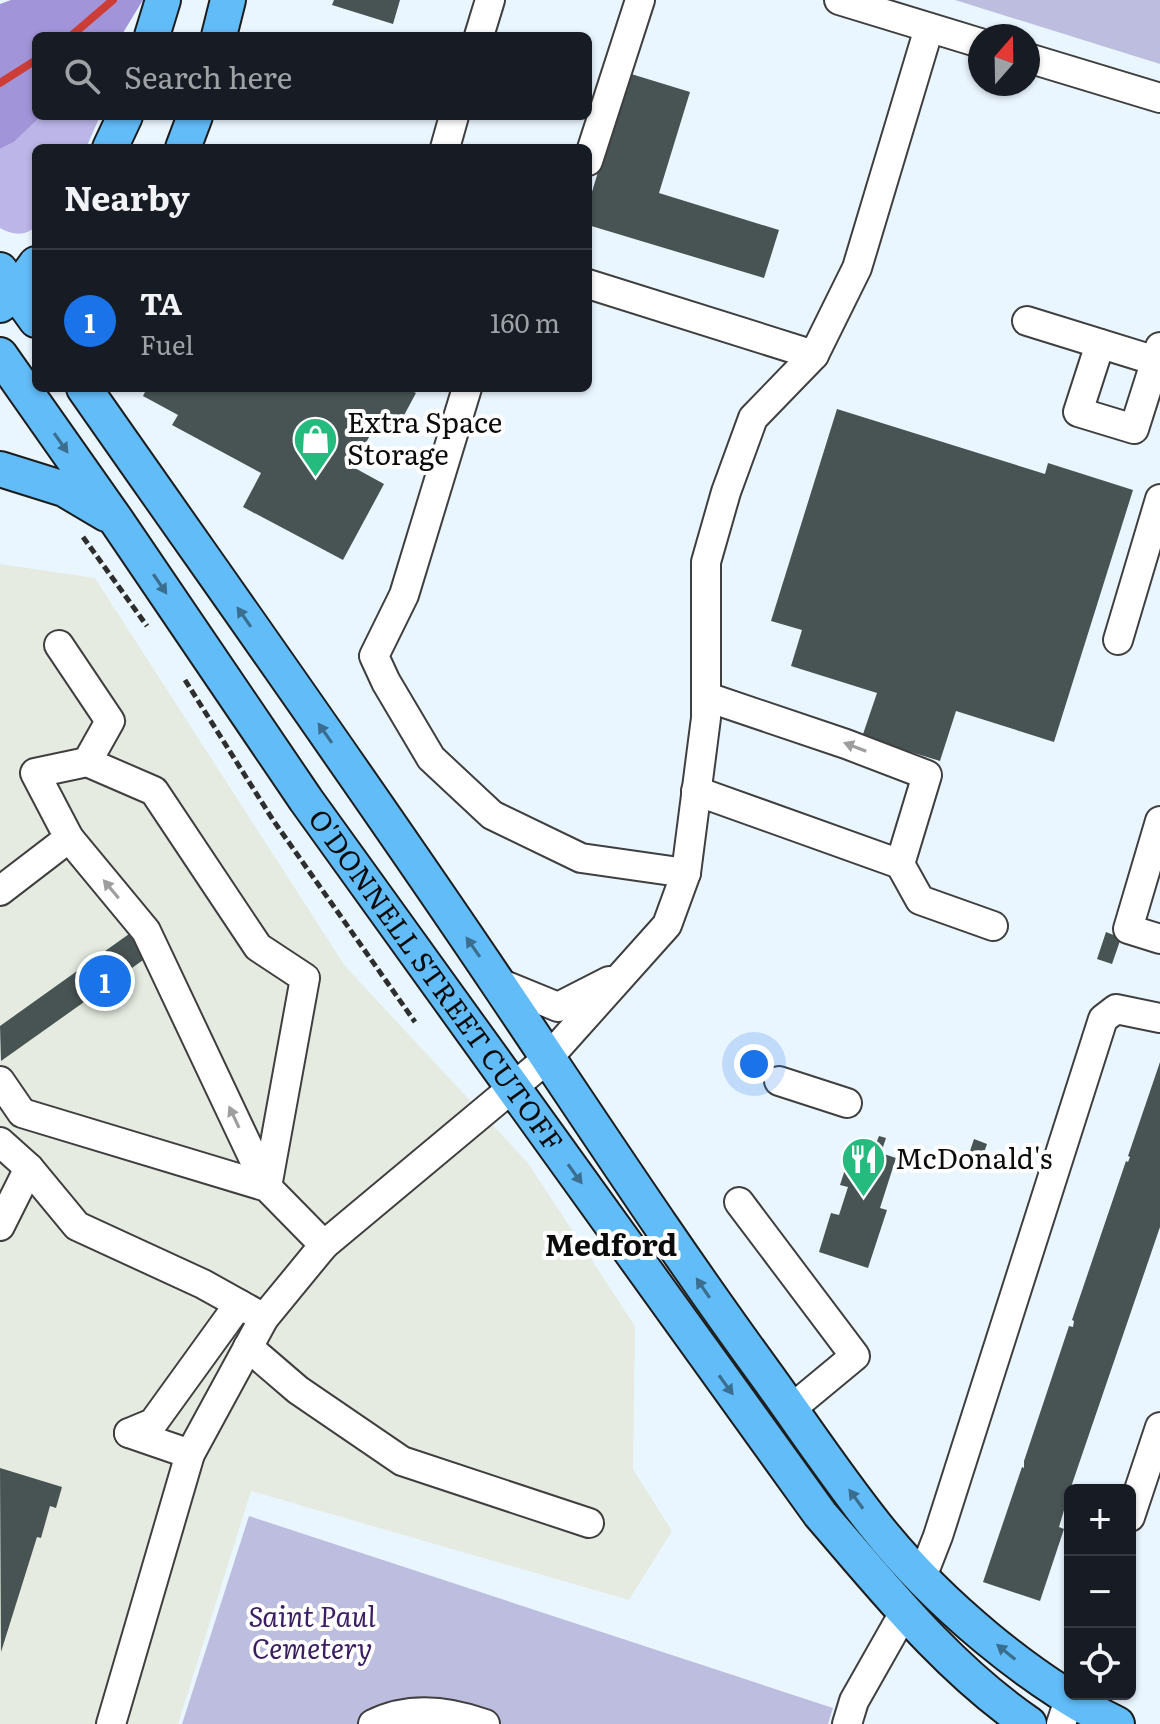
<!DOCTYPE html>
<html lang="en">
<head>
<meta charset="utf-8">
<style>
  body { margin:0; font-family:Literata,serif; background:#20242c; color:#f1f3f6 }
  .controls { position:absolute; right:24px; bottom:24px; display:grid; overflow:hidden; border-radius:12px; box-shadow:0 2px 6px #0004 }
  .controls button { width:72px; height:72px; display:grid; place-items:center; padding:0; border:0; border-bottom:2px solid #363941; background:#171b24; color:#f1f3f6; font:40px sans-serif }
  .compass { position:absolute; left:968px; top:24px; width:72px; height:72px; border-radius:50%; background:#171b24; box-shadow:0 2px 6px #0004; rotate:20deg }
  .you { position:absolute; left:754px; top:1064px; width:28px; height:28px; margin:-20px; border:6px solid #fff; border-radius:50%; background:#1a73e8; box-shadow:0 0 0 12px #1a73e833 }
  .badge { display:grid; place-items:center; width:52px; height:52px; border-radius:50%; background:#1a73e8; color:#fff; font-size:26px; font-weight:700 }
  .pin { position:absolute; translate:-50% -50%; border:4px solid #fff; box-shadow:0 2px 8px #0006 }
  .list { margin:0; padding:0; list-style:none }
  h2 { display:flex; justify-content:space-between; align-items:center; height:104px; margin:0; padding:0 32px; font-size:34px }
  h2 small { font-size:26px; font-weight:400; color:#9ea1a6 }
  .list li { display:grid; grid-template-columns:52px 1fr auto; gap:24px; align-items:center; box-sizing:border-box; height:144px; padding:0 32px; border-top:2px solid #363941 }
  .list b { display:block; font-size:30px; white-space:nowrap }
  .list p { margin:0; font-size:26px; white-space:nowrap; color:#9ea1a6 }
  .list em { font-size:26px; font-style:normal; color:#9ea1a6 }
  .icon { flex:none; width:44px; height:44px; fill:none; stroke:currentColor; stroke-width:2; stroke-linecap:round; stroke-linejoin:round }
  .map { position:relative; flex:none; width:1160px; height:1724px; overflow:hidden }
  .search { position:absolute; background:#171b24; box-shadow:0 2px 6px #0004; left:32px; top:32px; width:560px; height:88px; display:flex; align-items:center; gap:20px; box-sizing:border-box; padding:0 28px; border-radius:12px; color:#9ea1a6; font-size:30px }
  .panel { position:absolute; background:#171b24; box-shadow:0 2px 6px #0004; left:32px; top:144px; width:560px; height:248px; border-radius:12px }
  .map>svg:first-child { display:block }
  .industrial { fill:#e5ebe0 }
  .green { fill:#bbb5e8 }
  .forest { fill:#a294d9 }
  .cemetery { fill:#bdbedf }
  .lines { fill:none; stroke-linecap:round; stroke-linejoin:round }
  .stream { stroke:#cc3d37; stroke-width:8 }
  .building { fill:#485454 }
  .minor-casing { stroke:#3f3f3f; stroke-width:32 }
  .major-casing { stroke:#1d1d1d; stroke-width:38 }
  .path { stroke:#2e2e2e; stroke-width:5; stroke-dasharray:8 4; stroke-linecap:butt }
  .minor { stroke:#fff; stroke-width:28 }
  .major { stroke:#61bcf8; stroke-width:34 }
  .oneway { fill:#3b6d8e }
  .oneway2 { fill:#9e9e9e }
  .labels { text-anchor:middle; stroke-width:8; stroke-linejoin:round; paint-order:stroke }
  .poi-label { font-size:28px; fill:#0c0c0c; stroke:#fff; text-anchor:start }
  .street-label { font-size:28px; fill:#0c0c0c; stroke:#fff }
  .park-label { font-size:28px; font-style:italic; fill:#3b1d63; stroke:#fff }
  .neighbourhood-label { font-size:30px; font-weight:bold; fill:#0c0c0c; stroke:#fff }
</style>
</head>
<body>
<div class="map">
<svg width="1160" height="1724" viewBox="0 0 1160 1724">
  <rect width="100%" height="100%" fill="#eaf6ff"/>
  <polygon class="industrial" points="0,564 95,578 345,966 528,1163 635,1326 633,1469 672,1531 629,1600 251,1491 178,1724 0,1724"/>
  <path class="green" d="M41,116h59l-14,32h-50v77c-8,12 -25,10 -36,3v-79l14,-7z"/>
  <polygon class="forest" points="11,0 143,0 121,36 36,36 36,116 41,116 14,142 0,149 0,4"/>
  <g class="cemetery">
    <polygon points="955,0 1160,0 1160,64"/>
    <polygon points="249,1516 833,1708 828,1724 182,1724"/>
  </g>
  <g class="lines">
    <g class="stream">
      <polyline points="71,36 113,0"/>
      <polyline points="0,83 36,60"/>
    </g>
  </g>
  <g class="building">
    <polygon points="334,0 400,0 393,24 332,5"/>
    <polygon points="628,73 690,92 659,193 779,230 764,278 588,225 588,205"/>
    <polygon points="147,388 406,388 416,393 394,434 376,424 353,467 384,484 343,560 243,507 261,473 172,425 178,415 143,396"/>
    <polygon points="837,409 1045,474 1048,463 1133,490 1054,742 956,711 940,761 862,737 877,693 791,666 802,630 771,621"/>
    <polygon points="1106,932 1121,938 1112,964 1097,959"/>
    <polygon points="129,934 146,958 1,1061 0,1026"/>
    <polygon points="1160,1062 1160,1227 1070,1490 1059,1527 1064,1529 1040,1601 983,1582 1022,1467 1024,1468 1024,1461 1069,1326 1073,1327 1074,1321 1072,1320 1126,1161 1128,1162 1130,1157 1128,1156"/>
    <polygon points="879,1136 886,1138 881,1153 896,1158 880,1208 887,1210 868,1268 819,1252 831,1213 839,1215 848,1187 840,1185 850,1154 854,1155 858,1146 865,1149 866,1144 875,1146"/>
    <polygon points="974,1139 987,1144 982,1158 969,1154"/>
    <polygon points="0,1468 62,1487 56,1508 50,1506 41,1538 37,1537 1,1652"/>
  </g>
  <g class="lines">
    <defs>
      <g id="minor">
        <polyline points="839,0 980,43"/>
        <polyline points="479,36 490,0"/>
        <polyline points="1028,58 1160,98"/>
        <polyline points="445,148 454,116"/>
        <polyline points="588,161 640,0"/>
        <polyline points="588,284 814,355"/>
        <polyline points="1027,321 1156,361"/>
        <polyline points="1100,344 1078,412 1134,429 1160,347"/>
        <polyline points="467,388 404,595 374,656 386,682 431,758 492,815 581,858 686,873"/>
        <polyline points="1118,640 1160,499"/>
        <polyline points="59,645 110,721 87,762"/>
        <polyline points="707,697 846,744 927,775 900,864 920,900 993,926"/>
        <polyline points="696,791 900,864"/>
        <polyline points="1160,821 1128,929 1160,939"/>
        <polyline points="69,838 146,931 267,1187"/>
        <polyline points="0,891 69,838 35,773 87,762 154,791 258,947 305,978 267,1187"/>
        <polyline points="497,982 558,1007 609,981"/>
        <polyline points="0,1081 22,1113 267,1187 324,1245"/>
        <polyline points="779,1081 847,1103"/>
        <polyline points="0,1142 29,1168 77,1226 203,1284 264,1318"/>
        <polyline points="739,1202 855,1356 791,1409"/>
        <polyline points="0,1226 29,1168"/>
        <polyline points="248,1347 298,1390 402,1461 589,1523"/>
        <polyline points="129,1433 153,1423 239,1304"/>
        <polyline points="129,1433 190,1454"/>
        <polyline points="1130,1517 1160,1427"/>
        <polyline points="922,1577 938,1536 1103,1019 1116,1009 1160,1018"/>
        <polyline points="111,1724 190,1454 264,1318 324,1245 548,1058 667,925 686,873 706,718 706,562 726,492 753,418 814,355 857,268 929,28"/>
        <path d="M373,1724c36,-18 76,-13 112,0"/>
        <polyline points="847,1724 854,1701 905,1611"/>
        <polyline points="1061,1724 1071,1694"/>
      </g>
      <g id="major">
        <polyline points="152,36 163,0"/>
        <polyline points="219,36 228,0"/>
        <polyline points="110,148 125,116"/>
        <polyline points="183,148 195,116"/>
        <polyline points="0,270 36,320"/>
        <polyline points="0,305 16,292 36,264"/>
        <path id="s1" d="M0,355l116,165 190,280 514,714c64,74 127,154 209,210"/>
        <path d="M84,388c139,199 280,396 415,597 87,129 173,261 265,387 37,51 72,104 111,153 60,76 155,157 242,199"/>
        <polyline points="0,469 64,489 106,514"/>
      </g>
    </defs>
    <use href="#minor" class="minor-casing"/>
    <use href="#major" class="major-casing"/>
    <g class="path">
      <polyline points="83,537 147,626"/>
      <polyline points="185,680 273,820 415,1022"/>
    </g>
    <use href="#minor" class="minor"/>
    <use href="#major" class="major"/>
  </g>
  <defs><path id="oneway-solid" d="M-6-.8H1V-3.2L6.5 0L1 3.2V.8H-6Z" transform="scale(2)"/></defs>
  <g class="oneway">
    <use href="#oneway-solid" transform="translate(61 443) rotate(55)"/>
    <use href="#oneway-solid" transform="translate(160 584) rotate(56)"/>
    <use href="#oneway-solid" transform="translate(244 617) rotate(-125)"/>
    <use href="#oneway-solid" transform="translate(325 733) rotate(-125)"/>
    <use href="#oneway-solid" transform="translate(473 947) rotate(-125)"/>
    <use href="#oneway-solid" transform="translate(575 1174) rotate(54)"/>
    <use href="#oneway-solid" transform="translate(703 1288) rotate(-124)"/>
    <use href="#oneway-solid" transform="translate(726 1385) rotate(54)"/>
    <use href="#oneway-solid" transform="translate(856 1499) rotate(-126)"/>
    <use href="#oneway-solid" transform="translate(1006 1652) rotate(-141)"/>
  </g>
  <g class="oneway2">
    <use href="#oneway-solid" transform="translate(855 747) rotate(-159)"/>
    <use href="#oneway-solid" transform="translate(111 889) rotate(-130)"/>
    <use href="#oneway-solid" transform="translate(234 1117) rotate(-115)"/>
  </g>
  <defs>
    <symbol id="shop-pin" viewBox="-11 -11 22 30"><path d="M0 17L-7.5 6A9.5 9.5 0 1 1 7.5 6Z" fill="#25bb7e" stroke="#fff"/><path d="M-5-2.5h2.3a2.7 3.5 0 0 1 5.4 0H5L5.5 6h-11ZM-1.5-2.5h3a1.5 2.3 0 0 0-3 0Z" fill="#fff"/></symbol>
    <symbol id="restaurant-pin" viewBox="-11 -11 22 30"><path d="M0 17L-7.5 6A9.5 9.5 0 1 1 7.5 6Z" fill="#25bb7e" stroke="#fff"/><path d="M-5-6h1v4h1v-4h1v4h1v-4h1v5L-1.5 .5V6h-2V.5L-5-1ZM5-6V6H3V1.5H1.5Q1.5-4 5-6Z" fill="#fff"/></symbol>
  </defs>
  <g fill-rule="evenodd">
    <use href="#shop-pin" x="290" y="414" width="51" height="69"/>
    <use href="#restaurant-pin" x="838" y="1134" width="51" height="69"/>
  </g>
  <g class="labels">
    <g class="poi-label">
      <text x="347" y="433">Extra Space<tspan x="347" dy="32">Storage</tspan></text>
      <text x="895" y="1169">McDonald's</text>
    </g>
    <g class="street-label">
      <text dy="10" stroke="none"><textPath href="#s1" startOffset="762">O'DONNELL STREET CUTOFF</textPath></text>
    </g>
    <g class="park-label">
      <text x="312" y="1627">Saint Paul<tspan x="312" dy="32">Cemetery</tspan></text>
    </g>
    <g class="neighbourhood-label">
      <text x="611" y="1256">Medford</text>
    </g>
  </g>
</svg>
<div class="controls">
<button>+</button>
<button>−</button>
<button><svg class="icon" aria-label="locate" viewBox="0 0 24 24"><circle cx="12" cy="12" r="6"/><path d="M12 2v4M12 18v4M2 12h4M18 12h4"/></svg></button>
</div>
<svg class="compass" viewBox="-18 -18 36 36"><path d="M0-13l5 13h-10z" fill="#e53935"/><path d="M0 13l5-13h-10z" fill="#9ea1a6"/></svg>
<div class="you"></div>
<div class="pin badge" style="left:105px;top:981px">1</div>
<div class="search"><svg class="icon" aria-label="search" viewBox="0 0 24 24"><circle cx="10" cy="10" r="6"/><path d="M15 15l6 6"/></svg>Search here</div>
<section class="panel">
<h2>Nearby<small></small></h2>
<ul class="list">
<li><span class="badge">1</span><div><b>TA</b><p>Fuel</p></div><em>160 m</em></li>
</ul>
</section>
</div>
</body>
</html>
